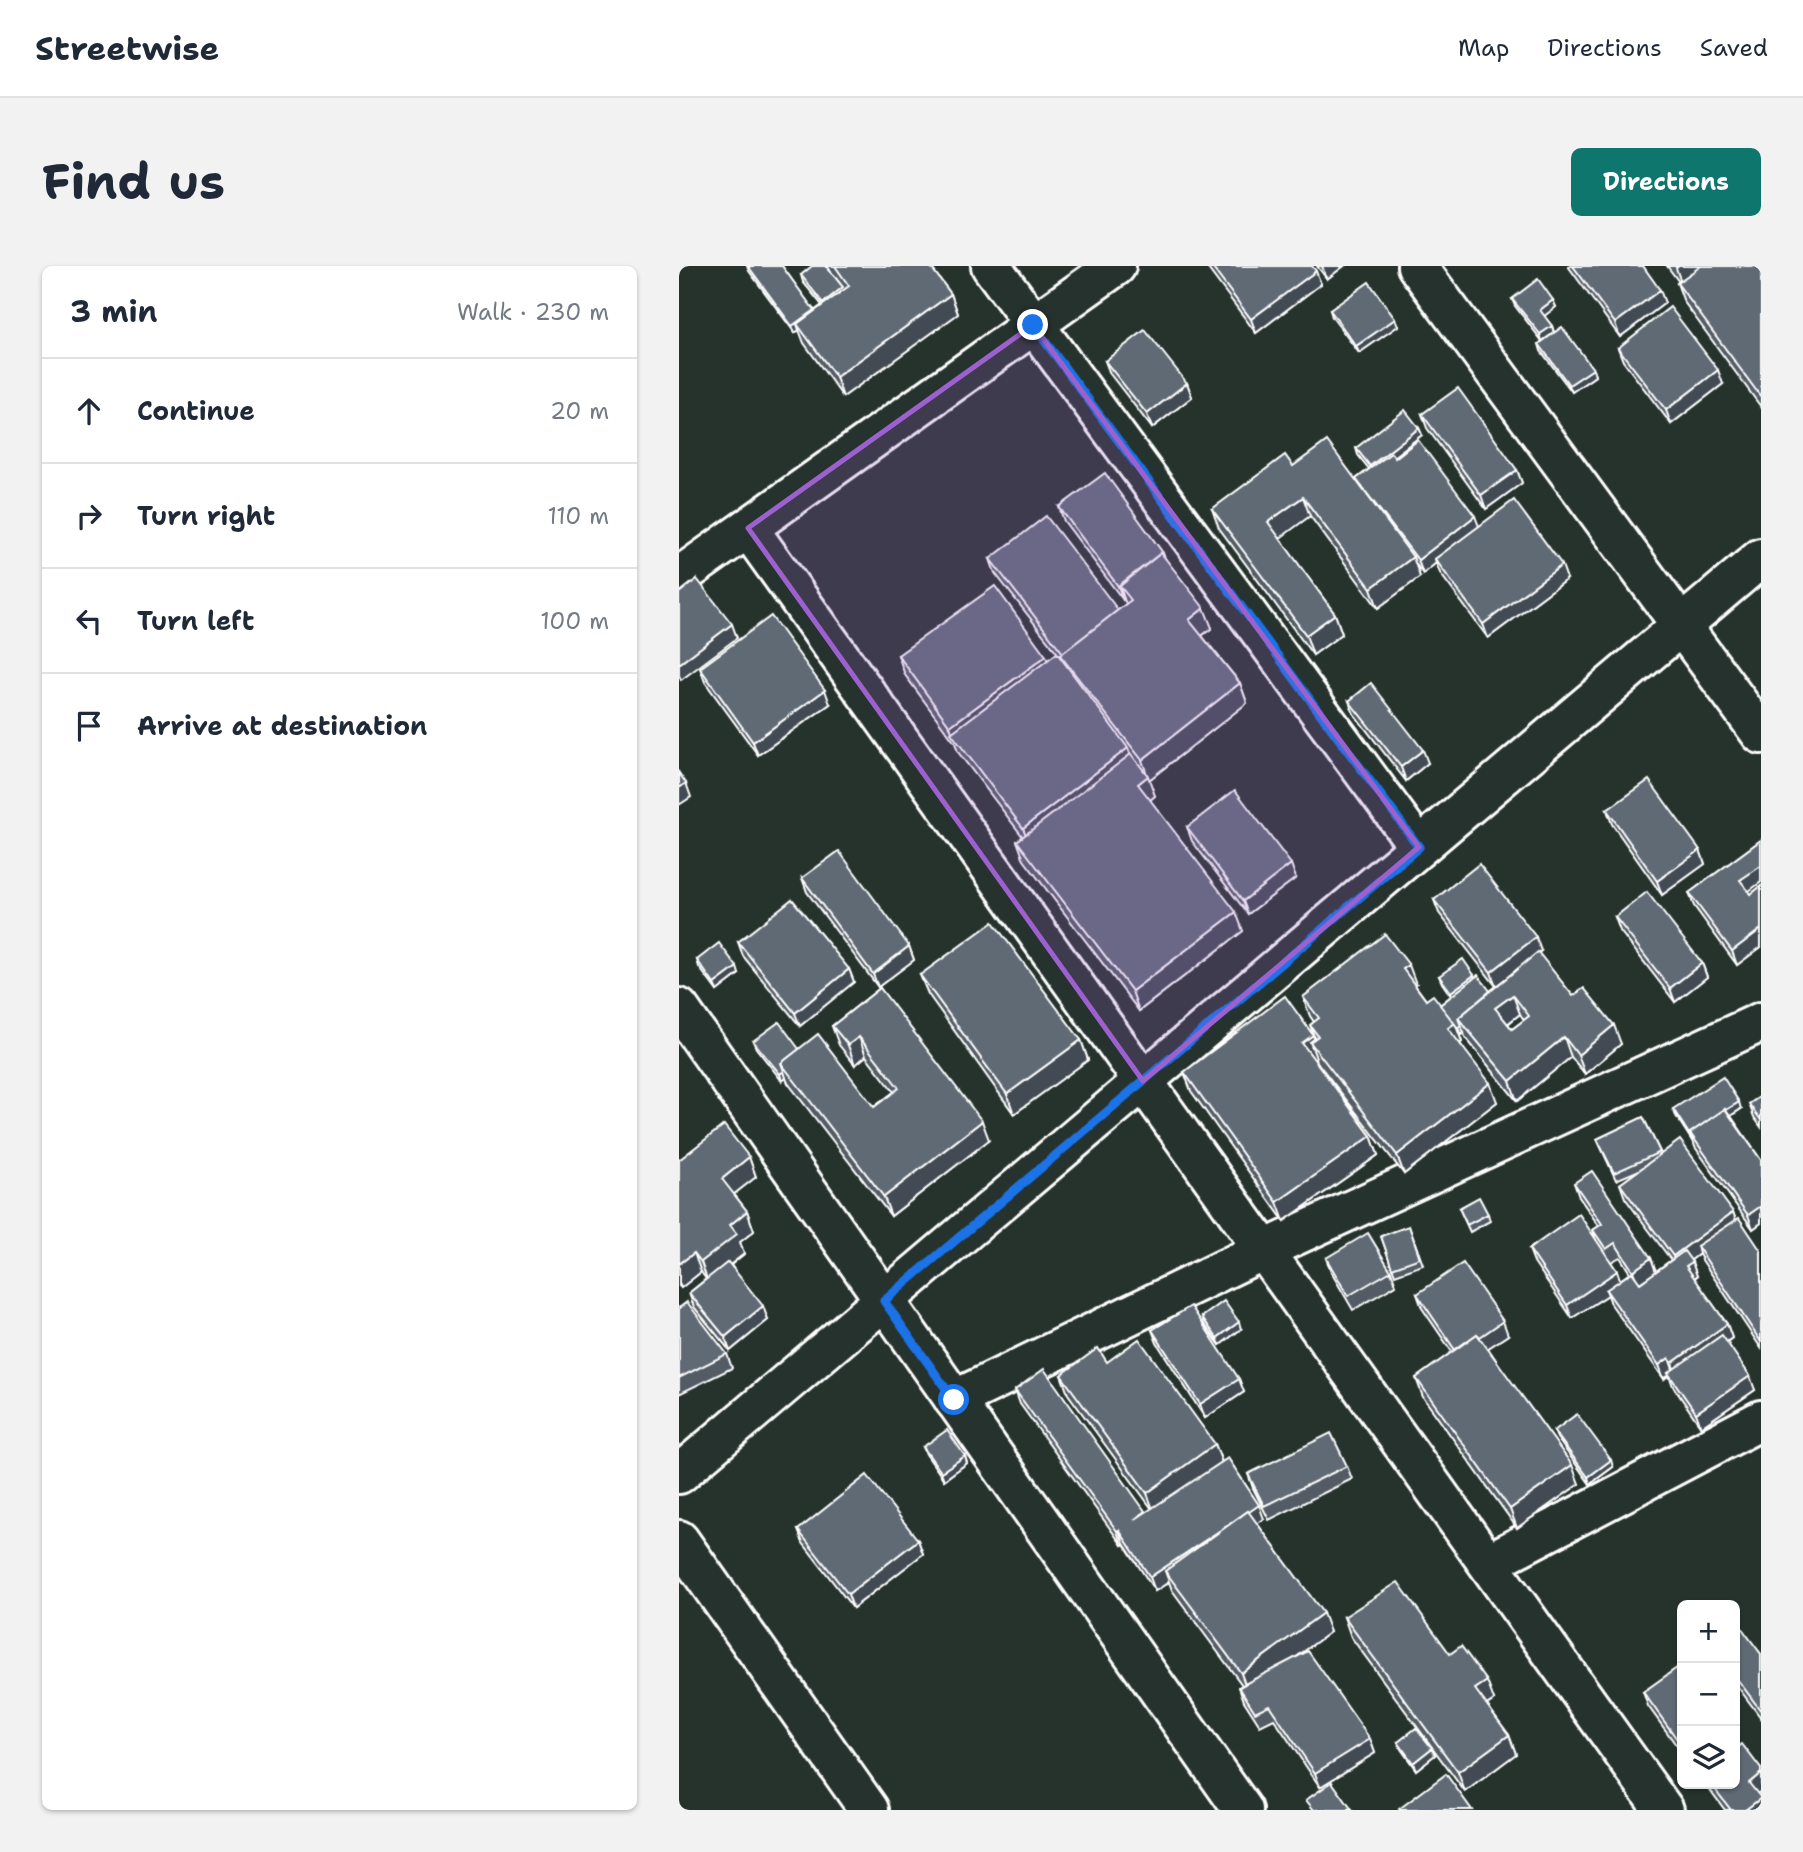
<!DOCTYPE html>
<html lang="en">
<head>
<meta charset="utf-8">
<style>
  body { margin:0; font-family:"Shantell Sans",sans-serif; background:#f2f2f3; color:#1f2937 }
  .controls { position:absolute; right:21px; bottom:21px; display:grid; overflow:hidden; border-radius:10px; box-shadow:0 2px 5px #0004 }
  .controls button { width:63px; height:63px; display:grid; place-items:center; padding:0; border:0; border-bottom:2px solid #e0e1e3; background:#fff; color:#1f2937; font:35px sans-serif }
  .stop { position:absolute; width:21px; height:21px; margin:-16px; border:5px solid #1a73e8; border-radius:50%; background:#fff }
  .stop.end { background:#1a73e8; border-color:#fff; box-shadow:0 2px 7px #0008 }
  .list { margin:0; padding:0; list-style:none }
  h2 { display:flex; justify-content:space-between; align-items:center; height:91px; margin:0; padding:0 28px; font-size:30px }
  h2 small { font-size:23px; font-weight:400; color:#747a83 }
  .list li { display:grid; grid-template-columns:46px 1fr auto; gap:21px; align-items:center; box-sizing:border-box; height:105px; padding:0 28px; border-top:2px solid #e0e1e3 }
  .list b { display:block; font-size:26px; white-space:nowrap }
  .list em { font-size:23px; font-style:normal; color:#747a83 }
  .icon { flex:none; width:38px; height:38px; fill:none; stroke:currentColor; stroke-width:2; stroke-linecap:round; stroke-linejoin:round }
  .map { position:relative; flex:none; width:1082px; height:1544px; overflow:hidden; border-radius:10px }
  header { display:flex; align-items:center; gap:42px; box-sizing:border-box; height:98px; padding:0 35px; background:#fff; border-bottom:2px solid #e0e1e3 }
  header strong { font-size:33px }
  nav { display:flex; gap:38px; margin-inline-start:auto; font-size:24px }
  .intro { display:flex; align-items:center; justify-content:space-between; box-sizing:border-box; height:168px; padding:0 42px }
  h1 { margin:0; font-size:49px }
  .button { padding:18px 32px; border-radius:10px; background:#0f766e; color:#fff; font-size:24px; font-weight:700 }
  main { display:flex; gap:42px; padding:0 42px }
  aside { flex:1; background:#fff; border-radius:10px; box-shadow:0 2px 5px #0004 }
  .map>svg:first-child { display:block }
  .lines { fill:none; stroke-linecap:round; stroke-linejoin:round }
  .street-casing { stroke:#fff; stroke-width:44 }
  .street { stroke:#26332d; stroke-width:38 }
  .wall { fill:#525c65; stroke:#fff; stroke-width:2; fill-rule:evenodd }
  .shaded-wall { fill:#424b52; stroke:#fff; stroke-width:2 }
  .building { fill:#5f6b75; stroke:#fff; stroke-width:2; fill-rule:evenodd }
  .route { stroke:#1a73e8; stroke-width:9 }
  .marked { fill:#9c61cf; fill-opacity:0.2; stroke:#9c61cf; stroke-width:5; stroke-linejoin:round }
</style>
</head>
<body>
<header>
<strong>Streetwise</strong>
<nav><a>Map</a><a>Directions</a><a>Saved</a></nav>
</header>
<div class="intro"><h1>Find us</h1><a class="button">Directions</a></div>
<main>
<aside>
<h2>3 min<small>Walk · 230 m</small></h2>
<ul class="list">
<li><svg class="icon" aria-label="ahead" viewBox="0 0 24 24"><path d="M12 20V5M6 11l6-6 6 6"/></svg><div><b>Continue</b></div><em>20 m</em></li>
<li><svg class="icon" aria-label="right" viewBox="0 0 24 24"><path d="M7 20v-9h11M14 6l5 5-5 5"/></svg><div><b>Turn right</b></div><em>110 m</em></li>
<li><svg class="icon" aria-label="left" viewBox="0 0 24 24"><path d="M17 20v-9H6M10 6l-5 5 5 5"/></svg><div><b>Turn left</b></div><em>100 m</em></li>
<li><svg class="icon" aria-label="arrive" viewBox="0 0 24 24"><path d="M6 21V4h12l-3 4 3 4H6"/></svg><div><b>Arrive at destination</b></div></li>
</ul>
</aside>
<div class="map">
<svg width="1082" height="1544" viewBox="0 0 1082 1544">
  <rect width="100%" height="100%" fill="#26332d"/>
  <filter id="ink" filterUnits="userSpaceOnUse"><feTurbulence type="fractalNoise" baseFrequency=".0143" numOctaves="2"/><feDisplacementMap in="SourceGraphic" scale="14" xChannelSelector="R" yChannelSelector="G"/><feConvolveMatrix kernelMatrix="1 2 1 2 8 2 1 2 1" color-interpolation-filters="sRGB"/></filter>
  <g filter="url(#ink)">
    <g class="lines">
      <defs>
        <g id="street">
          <polyline points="312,0 740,581"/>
          <polyline points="738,0 1082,468"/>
          <polyline points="69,262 985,1544"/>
          <polyline points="0,311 437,0"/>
          <polyline points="0,742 564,1544"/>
          <polyline points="275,1134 585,984 1082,756"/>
          <polyline points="0,1208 1082,292"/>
          <polyline points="0,1274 190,1544"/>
          <polyline points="809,1297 1082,1154"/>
        </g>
      </defs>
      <use href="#street" class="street-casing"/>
      <use href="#street" class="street"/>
    </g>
    <g class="wall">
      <polygon points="68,0 103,0 135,45 143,39 124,16 122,9 161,18 148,0 251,0 272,28 279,48 164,131 125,77 120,64 116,67 70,5"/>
      <polygon points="527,0 633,0 642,18 577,67"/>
      <polygon points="638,0 665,0 648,13"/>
      <polygon points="889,0 964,0 986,37 941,71"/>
      <polygon points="988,0 1082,0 1082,141 1005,36 998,17 1000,16"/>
      <polygon points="833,33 874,34 877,41 865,50 873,60 875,66 914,103 916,110 893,126 862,85 860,78 863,75 836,40"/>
      <polygon points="651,44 719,60 680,87 653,51"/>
      <polygon points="939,82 1044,118 992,158 944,95"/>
      <polygon points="426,95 508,117 513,131 473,162 431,108"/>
      <polygon points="743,148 838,204 843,217 807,243 748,162"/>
      <polygon points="740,162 743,169 715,191 800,260 888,313 809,372 761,307 757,297 744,308 736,297 741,311 699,342 631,250 600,272 656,348 663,368 634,389 540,262 533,243 614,200 678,216 677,213 690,203 679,189 677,182"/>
      <polygon points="380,241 486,292 533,362 523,370 561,417 568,437 470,514 469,512 476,530 471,534 564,665 460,745 345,594 338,575 344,571 279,486 276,477 226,409 219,389 369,394 383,393 316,307 311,293 439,344 447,338 445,333 444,334 385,255"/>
      <polygon points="21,402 151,438 79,489 26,416"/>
      <polygon points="670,435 749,497 727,515 675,448"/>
      <polygon points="928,544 1021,584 1026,598 983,629 933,558"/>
      <polygon points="508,561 617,612 569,648 513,575"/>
      <polygon points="1082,574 1082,616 1069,625 1072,628 1082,620 1082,681 1058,699 1015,640 1010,627"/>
      <polygon points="123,612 230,680 235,694 199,721 128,626"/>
      <path d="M755,634l107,51 -3,2 35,43 48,48 -36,30 -14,-17 -54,44 -52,-64 -1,-4 -3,2 -3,-4 4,11 -2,1 37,59 -93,72 -87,-112 -1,-4 -2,1 57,77 7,19 -94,66 -93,-130 -7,-19 129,-37 2,4 -5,-14 4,-3 -4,-6 -7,-19 113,-13 -1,1 11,15 14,5 11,-9 -9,-13 -3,-7 35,-1 1,3 15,13 23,-18 -17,13 -57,-73zM841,748l4,6 -12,9 -4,-5z"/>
      <polygon points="936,651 1023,697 1028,711 996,736 941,665"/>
      <polygon points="59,676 170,703 175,716 121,760 64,690"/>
      <polygon points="18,694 60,708 38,725 20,701"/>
      <polygon points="241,709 402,774 409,794 335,848 249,728"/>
      <polygon points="201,722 310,874 212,950 109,817 107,812 103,815 77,782 74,775 120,783 195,841 215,826 187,790 176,799 160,779 153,760"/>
      <polygon points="1082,830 1082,861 1075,851 1070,838"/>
      <polygon points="994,843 1062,843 1052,850 1082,894 1082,957 1074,963 1016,881 1014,874 1013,875 997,850"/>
      <path d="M964,851l18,37 72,58 3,8 25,31v97l-59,-88 -3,-6 -8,6 6,16 -3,2 33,46 5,14 -5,4 28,48 -54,37 -28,-41 -4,-11 -5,4 -53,-75 -3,-9 -36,23 -38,-56 -5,-13 67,-8 -3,-11 6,-4 -20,-29 -5,-14 77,75 5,13 15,-11 -46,-62 -5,-14 22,-15 -26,11 -19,-41zM941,991l10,16 -10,7 -3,-9 -6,-9z"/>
      <polygon points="70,891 77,911 55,928 68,945 75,965 61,976 65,988 52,999 89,1054 51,1085 15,1041 10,1027 27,1013 22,1006 2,1022 0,1020 0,894"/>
      <polygon points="780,942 809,948 811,955 791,966"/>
      <polygon points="730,960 744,999 716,1009 702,970"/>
      <polygon points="647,992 712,1005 717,1019 674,1044 652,1006"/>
      <polygon points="738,1028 829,1069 809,1082 900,1218 838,1262 744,1131 737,1112 773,1086 743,1042"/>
      <polygon points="0,1042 48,1088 53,1102 0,1128"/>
      <polygon points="523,1051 562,1063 541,1079 525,1058"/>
      <polygon points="473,1064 560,1113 565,1126 526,1152 478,1077"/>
      <polygon points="428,1096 536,1178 543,1196 585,1253 578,1257 651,1366 617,1391 691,1473 696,1487 641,1521 595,1453 581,1460 565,1435 560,1421 563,1419 493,1324 490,1316 476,1325 445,1278 443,1279 341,1138 336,1124 467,1247 473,1243 389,1128 382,1109"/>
      <polygon points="875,1165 934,1201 911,1218 878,1172"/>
      <polygon points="244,1181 286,1190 288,1197 265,1214 247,1188"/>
      <polygon points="668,1200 673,1213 590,1254 574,1222 569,1208"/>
      <polygon points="119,1264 239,1274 244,1288 174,1342 124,1277"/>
      <polygon points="665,1351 771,1388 815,1434 808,1439 830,1469 837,1488 786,1526 672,1371"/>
      <polygon points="1056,1359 1082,1388 1082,1452 1056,1417"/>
      <polygon points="1003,1401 1003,1487 969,1440 964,1426"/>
      <polygon points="719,1476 753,1482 756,1489 737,1504 722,1483"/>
      <polygon points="1060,1480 1082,1503 1082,1525 1078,1528 1082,1533 1082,1544 1046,1544 1029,1521 1028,1518 1056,1518"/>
    </g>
    <g class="shaded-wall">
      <polygon points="643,0 665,0 648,13"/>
      <polygon points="1000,0 1033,0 1004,22 997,2"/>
      <polygon points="637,5 642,18 577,67 572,53"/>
      <polygon points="981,24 986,37 941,71 936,57"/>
      <polygon points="272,28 279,48 164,131 157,111"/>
      <polygon points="874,34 877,41 864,51 861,44"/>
      <polygon points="135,44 137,51 118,58 120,64 116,67 113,60"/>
      <polygon points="716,53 719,60 680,87 677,80"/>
      <polygon points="873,60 875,67 863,75 861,68"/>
      <polygon points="914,103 916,110 893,126 890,119"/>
      <polygon points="1039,104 1044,118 992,158 987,144"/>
      <polygon points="508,117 513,131 473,162 468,148"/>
      <polygon points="740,162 743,169 693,207 691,200"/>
      <polygon points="838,204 843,217 807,243 802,229"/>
      <polygon points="624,231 631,250 596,276 589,256"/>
      <polygon points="796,250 801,263 756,293 757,297 744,308 739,294"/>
      <polygon points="484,287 489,300 441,320 445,333 444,334 439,320"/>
      <polygon points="734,291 741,311 699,342 692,322"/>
      <polygon points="883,299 888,313 809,372 804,358"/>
      <polygon points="525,342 533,362 517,374 510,354"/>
      <polygon points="656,348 663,368 634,389 627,369"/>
      <polygon points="53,358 58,372 2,414 0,409 0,398"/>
      <polygon points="367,390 374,410 274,469 271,460"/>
      <polygon points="561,417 568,437 470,514 463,494"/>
      <polygon points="146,424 151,438 79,489 74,476"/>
      <polygon points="449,482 456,502 352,581 344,562"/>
      <polygon points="744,484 749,497 727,515 722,501"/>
      <polygon points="469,510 476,530 466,538 459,518"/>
      <polygon points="7,517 12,531 0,539 0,522"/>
      <polygon points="1021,584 1026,598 983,629 978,615"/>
      <polygon points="612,598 617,612 569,648 564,635"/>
      <polygon points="1082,599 1082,616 1066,628 1061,614"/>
      <polygon points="557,646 564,665 460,745 453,725"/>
      <polygon points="1082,663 1082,681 1058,699 1053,685"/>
      <polygon points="857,671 862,685 817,720 812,706"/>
      <polygon points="230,680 235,694 199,721 194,708"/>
      <polygon points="1023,697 1028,711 996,736 991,722"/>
      <polygon points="730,699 737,718 732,723 724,703"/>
      <polygon points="58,701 60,708 38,725 35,718"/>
      <polygon points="170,703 175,716 121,760 116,747"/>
      <polygon points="795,709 798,716 774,733 772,726"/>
      <polygon points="834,729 841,748 823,762 816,742"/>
      <polygon points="776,757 783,776 776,781 769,762"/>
      <polygon points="935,759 942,778 906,808 899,789"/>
      <polygon points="782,760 785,767 782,769 779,762"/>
      <polygon points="634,769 641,789 631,776 637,792 630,796 623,777"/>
      <polygon points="180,771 187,790 176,799 169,779"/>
      <polygon points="885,771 892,791 838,835 831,815"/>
      <polygon points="402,774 409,794 335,848 328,828"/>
      <polygon points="105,805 107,812 103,815 101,808"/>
      <polygon points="811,817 818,836 725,908 718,889"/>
      <polygon points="1060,836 1062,843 1015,873 1011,867 1014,874 1013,875 1010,868"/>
      <polygon points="303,855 310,874 212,950 205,931"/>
      <polygon points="692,870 699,889 605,955 598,936"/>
      <polygon points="70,891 77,911 50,932 43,913"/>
      <polygon points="1082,940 1082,957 1074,963 1069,949"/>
      <polygon points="68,945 75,965 61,976 65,988 29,1016 22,996 51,959"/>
      <polygon points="1054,946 1059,960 1018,980 1020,988 999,1004 994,990"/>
      <polygon points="15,987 22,1006 2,1022 0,1017 0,998"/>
      <polygon points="972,992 977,1006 959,1018 954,1005"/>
      <polygon points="1013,996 1018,1010 1012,1014 1007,1000"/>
      <polygon points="938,1005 943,1019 927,1024 929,1029 893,1052 888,1039"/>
      <polygon points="84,1040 89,1054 51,1085 46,1071"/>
      <polygon points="824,1055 829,1069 782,1100 777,1087"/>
      <polygon points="560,1056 562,1063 541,1079 538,1072"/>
      <polygon points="1048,1058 1053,1072 998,1111 993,1097"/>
      <polygon points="990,1092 995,1106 989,1107 990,1109 985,1113 980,1099"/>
      <polygon points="1071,1110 1076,1124 1022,1161 1017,1147"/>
      <polygon points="560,1113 565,1126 526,1152 521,1138"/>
      <polygon points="536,1178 543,1197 475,1246 468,1227"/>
      <polygon points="286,1190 288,1197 265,1214 262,1206"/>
      <polygon points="932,1194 934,1201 911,1218 909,1211"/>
      <polygon points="893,1199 900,1218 838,1262 831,1243"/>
      <polygon points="580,1239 585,1253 493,1314 486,1305 490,1316 476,1325 471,1311"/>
      <polygon points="440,1264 445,1278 443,1279 438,1265"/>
      <polygon points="239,1274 244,1288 174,1342 169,1328"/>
      <polygon points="644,1347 651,1366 569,1427 562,1407"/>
      <polygon points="808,1415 815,1434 803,1442 796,1423"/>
      <polygon points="830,1469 837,1488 786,1526 779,1506"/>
      <polygon points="691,1473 696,1487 641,1521 636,1507"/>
      <polygon points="753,1482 756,1489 737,1504 734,1497"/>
      <polygon points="1082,1507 1082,1525 1075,1530 1070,1517"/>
      <polygon points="1082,1532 1082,1544 1066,1544"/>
    </g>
    <g class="building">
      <polygon points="69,0 103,0 135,44 113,60"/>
      <polygon points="133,0 147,0 164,21 144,37 122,9"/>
      <polygon points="156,0 251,0 272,28 157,111 118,58 170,20"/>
      <polygon points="532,0 633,0 637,5 572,53"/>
      <polygon points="894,0 964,0 981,24 936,57"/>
      <polygon points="1022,0 1082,0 1082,131 998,17"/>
      <polygon points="859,13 874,34 861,44 873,60 861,68 833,33"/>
      <polygon points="690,16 716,53 677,80 651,44"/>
      <polygon points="991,41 1039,104 987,144 939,82"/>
      <polygon points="883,61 914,103 890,119 860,78"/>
      <polygon points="466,64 508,117 468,148 426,95"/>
      <polygon points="779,122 838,204 802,229 743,148"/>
      <polygon points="726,144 740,162 691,200 677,182"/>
      <polygon points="739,174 796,250 739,294 677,213 712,187 716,192"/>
      <polygon points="648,175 734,291 692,322 624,231 589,256 656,348 627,369 533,243 606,189 614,200"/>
      <polygon points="426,207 484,287 483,288 482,287 439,320 380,241"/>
      <polygon points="835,234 883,299 804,358 756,293"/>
      <polygon points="367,250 439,344 384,387 311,293"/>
      <polygon points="482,287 525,342 510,354 561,417 463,494 381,389 452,334 441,320"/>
      <polygon points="18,313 53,358 0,398 0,327"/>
      <polygon points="316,320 367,390 271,460 219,389"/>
      <polygon points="92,350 146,424 74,476 21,402"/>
      <polygon points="378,387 449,482 344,562 272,467"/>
      <polygon points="692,417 744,484 722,501 670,435"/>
      <polygon points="452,488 469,510 459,518 557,646 453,725 338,575"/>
      <polygon points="0,507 7,517 0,522"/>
      <polygon points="970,514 1021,584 978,615 928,544"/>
      <polygon points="556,524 612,598 564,635 508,561"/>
      <polygon points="1082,574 1082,600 1061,614 1072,628 1082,620 1082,663 1053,685 1010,627"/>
      <polygon points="160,585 230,680 194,708 123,612"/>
      <polygon points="800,598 857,671 812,706 755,634"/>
      <polygon points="968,626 1023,697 991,722 936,651"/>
      <polygon points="113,633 170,703 116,747 59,676"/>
      <polygon points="314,656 402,774 328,828 241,709"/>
      <polygon points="706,668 730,699 724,703 747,734 754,729 776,757 769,762 811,817 718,889 631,776 639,770 631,759 640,752 624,731"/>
      <polygon points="40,677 58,701 35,718 18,694"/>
      <path d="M859,686l35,44 11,-8 30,37 -36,30 -14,-18 -54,44 -52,-63zM834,729l16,21 -17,13 -17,-21z"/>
      <polygon points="784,693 795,709 772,726 760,710"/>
      <polygon points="799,709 811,725 779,752 782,760 779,762 761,739"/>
      <polygon points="201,722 303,855 205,931 102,797 139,768 195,841 220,822 180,771 169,779 153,760"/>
      <polygon points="606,730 634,769 623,777 692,870 598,936 505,806"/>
      <polygon points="100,756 120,783 102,797 105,805 101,808 74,775"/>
      <polygon points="1044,811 1060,836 1047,844 1046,843 1010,868 994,843"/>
      <polygon points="1082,830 1082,854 1070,838"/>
      <polygon points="1046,843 1082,894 1082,940 1069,949 1011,867"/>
      <polygon points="964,851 981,886 935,907 918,873"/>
      <polygon points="45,859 70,891 43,913 68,945 51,959 58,968 22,996 15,987 0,998 0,894"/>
      <polygon points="1001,874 1054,946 994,990 941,918"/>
      <polygon points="913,905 972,992 954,1005 936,977 927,983 914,964 923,958 895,917"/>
      <polygon points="800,931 809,948 788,959 780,942"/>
      <polygon points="900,948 938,1005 888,1039 850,983"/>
      <polygon points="1060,952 1082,985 1082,1076 1018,980"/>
      <polygon points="730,960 741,992 713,1002 702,970"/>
      <polygon points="689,967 712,1005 669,1030 647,992"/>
      <polygon points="1005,985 1013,996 1007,1000 1048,1058 993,1097 990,1092 980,1099 927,1024 953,1006 961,1017"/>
      <polygon points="49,996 84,1040 46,1071 10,1027"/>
      <polygon points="784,997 824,1055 801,1071 798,1068 776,1084 738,1028"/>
      <polygon points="545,1035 560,1056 538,1072 523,1051"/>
      <polygon points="8,1036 48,1088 0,1112 0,1042"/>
      <polygon points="512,1040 560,1113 521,1138 473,1064"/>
      <polygon points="798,1068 893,1199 831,1243 737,1112"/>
      <polygon points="1043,1069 1071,1110 1017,1147 989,1107"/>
      <polygon points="460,1073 536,1178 468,1227 382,1109 419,1082 428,1096"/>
      <polygon points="365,1103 466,1245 455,1254 549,1192 580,1239 570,1246 569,1245 546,1261 471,1311 440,1264 438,1265 336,1124"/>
      <polygon points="898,1148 932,1194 909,1211 875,1165"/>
      <polygon points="268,1164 286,1190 262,1206 244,1181"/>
      <polygon points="652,1167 668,1200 585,1240 569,1208"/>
      <polygon points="188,1209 239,1274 169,1328 119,1264"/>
      <polygon points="569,1245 644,1347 562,1407 486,1305"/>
      <polygon points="719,1316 771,1388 782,1380 808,1415 796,1423 830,1469 779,1506 665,1351"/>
      <polygon points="1059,1357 1082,1388 1082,1445 1056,1410 1056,1359"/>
      <polygon points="629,1385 691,1473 636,1507 590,1439 576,1446 560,1421"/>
      <polygon points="1002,1399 1003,1401 1003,1480 964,1426"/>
      <polygon points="737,1462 753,1482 734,1497 719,1476"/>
      <polygon points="1063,1478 1082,1503 1082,1507 1070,1517 1082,1532 1066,1544 1052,1544 1032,1518 1056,1518 1056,1484"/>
      <polygon points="767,1508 793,1544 721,1544 720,1543"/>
      <polygon points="653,1516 673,1544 635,1544 627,1534"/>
    </g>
  </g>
  <g class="lines" filter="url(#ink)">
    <polyline class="route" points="275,1134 205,1035 740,581 354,59"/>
  </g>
  <path class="marked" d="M354,59l386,522 -276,234 -395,-553z"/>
</svg>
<div class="controls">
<button>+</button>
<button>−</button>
<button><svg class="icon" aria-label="layers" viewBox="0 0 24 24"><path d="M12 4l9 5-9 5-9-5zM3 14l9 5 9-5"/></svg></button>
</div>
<div class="stop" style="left:275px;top:1134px"></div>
<div class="stop end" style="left:354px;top:59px"></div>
</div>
</main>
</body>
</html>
